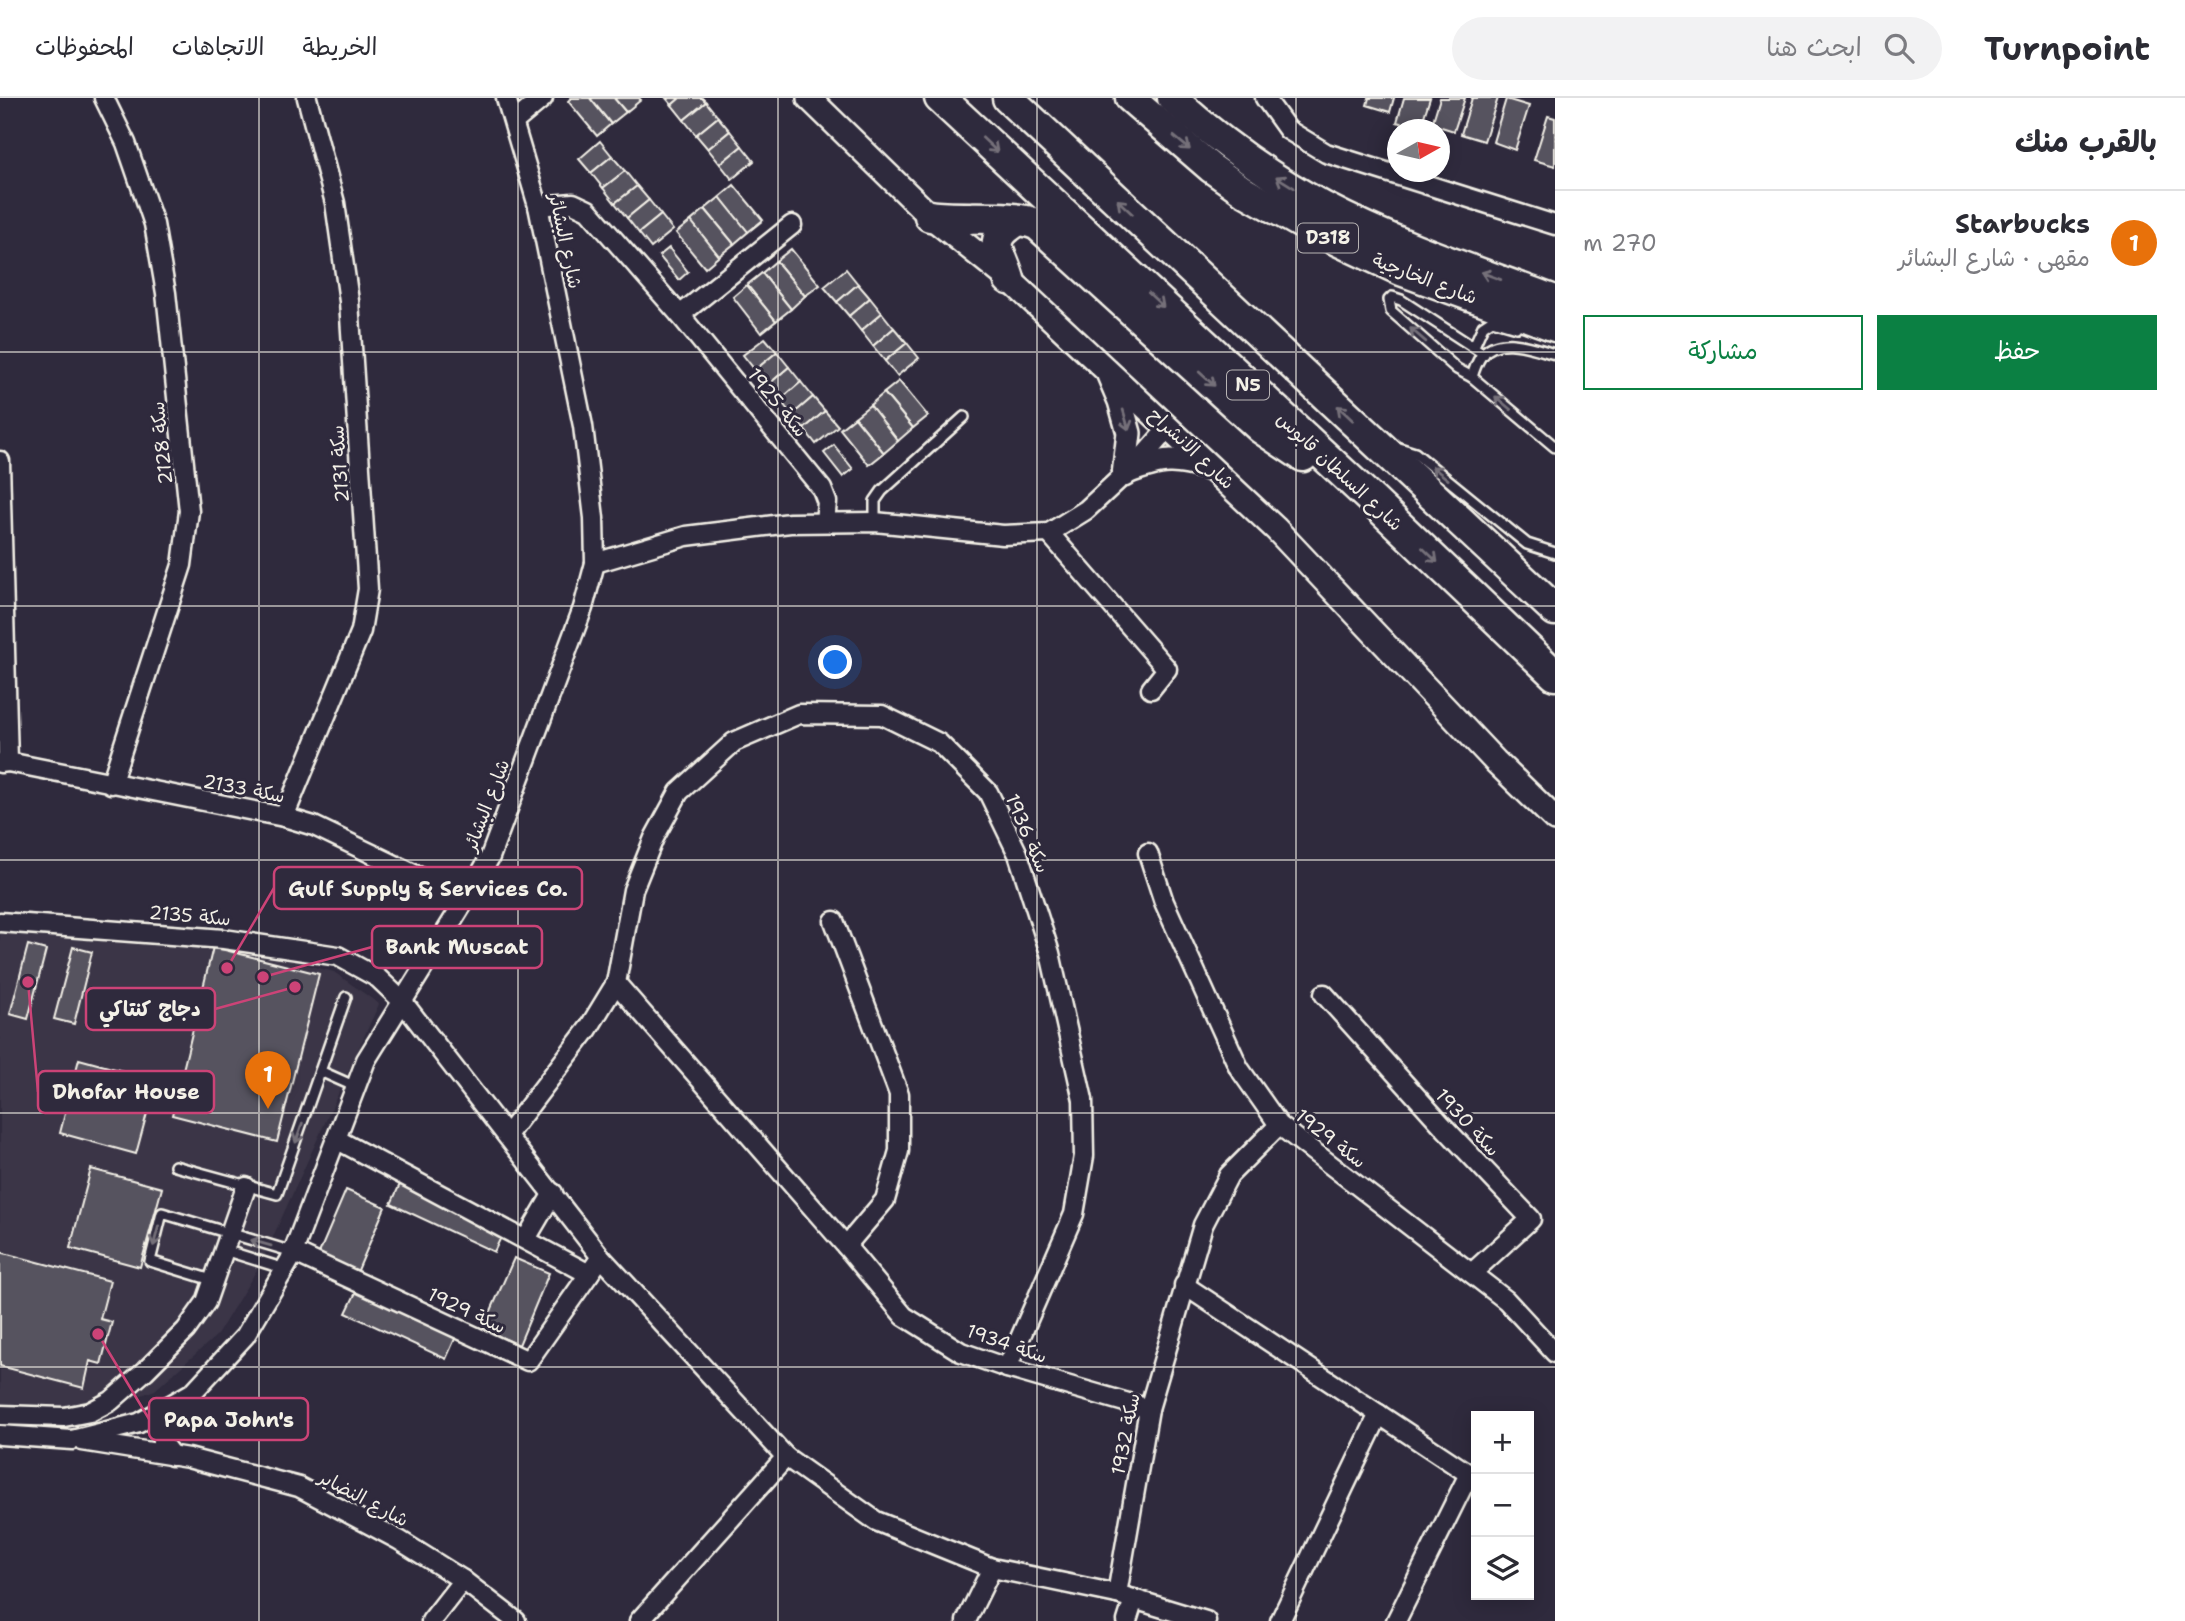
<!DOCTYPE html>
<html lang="ar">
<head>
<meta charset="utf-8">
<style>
  body { margin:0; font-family:"Shantell Sans","Playpen Sans Arabic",sans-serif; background:#f2f2f3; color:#2b2b33; direction:rtl }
  .controls { position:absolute; right:21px; bottom:21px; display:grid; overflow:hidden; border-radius:0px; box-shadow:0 4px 18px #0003 }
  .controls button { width:63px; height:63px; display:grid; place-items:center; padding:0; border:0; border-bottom:2px solid #e1e1e2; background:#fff; color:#2b2b33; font:35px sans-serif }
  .compass { position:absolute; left:1387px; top:21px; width:63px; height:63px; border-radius:50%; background:#fff; box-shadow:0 4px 18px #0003; rotate:82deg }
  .you { position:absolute; left:836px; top:565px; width:24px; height:24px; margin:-18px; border:5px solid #fff; border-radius:50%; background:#1a73e8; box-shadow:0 0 0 10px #1a73e833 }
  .badge { display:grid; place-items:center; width:46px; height:46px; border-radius:50%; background:#0b8043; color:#fff; font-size:23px; font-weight:700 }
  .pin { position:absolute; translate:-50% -58px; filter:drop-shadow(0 2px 4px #0008) }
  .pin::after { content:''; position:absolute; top:37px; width:24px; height:21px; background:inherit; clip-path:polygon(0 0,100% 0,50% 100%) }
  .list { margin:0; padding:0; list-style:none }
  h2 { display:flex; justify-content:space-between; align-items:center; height:91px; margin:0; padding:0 28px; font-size:30px }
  h2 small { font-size:23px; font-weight:400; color:#7c7c81 }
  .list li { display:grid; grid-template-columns:46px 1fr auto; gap:21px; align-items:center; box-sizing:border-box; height:105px; padding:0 28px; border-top:2px solid #e1e1e2 }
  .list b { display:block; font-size:26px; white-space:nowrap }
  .list p { margin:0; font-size:23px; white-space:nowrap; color:#7c7c81 }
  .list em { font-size:23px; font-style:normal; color:#7c7c81 }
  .actions { display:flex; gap:14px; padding:21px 28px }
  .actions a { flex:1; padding:16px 0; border:2px solid #0b8043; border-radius:0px; text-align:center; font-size:24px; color:#0b8043 }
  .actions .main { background:#0b8043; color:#fff }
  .icon { flex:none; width:38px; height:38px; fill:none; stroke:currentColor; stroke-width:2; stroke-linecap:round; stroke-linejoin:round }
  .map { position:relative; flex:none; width:1555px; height:1523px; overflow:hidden; direction:ltr }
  header { display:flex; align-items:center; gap:42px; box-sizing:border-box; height:98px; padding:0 35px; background:#fff; border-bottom:2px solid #e1e1e2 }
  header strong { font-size:33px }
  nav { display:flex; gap:38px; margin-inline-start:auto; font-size:24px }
  .search { width:490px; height:63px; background:#f2f2f3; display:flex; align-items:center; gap:18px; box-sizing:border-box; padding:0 24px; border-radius:38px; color:#7c7c81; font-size:26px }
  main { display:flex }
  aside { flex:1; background:#fff }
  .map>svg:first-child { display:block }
  .built { fill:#3b3647 }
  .building { fill:#56525f; stroke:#f4f1e8; stroke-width:2 }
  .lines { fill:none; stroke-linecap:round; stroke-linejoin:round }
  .service-casing { stroke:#f4f1e8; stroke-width:14 }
  .minor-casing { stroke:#f4f1e8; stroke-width:23 }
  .tertiary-casing { stroke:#f4f1e8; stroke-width:28 }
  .primary-casing { stroke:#f4f1e8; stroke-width:33 }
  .trunk-casing { stroke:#f4f1e8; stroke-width:35 }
  .service { stroke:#2f2a3d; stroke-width:9 }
  .minor { stroke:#2f2a3d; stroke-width:18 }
  .tertiary { stroke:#2f2a3d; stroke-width:23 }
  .primary { stroke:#2f2a3d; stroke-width:28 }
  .trunk { stroke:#2f2a3d; stroke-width:30 }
  .oneway { stroke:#747079 }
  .grid { fill:none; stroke:#f4f1e8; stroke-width:2; stroke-opacity:0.55 }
  .labels { text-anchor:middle; stroke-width:6; stroke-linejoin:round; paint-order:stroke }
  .shield { fill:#2f2a3d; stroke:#b9b5b5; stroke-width:2 }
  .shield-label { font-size:18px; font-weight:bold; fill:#f4f1e8 }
  .street-label { font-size:19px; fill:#f4f1e8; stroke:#2f2a3d }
  .leader { fill:none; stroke:#cc4377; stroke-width:2.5 }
  .callout-dot { fill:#cc4377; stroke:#2f2a3d; stroke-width:2.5 }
  .callout { fill:#2f2a3d; stroke:#cc4377; stroke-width:2.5 }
  .callout-label { font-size:21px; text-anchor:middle; font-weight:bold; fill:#f4f1e8 }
</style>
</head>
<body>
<header>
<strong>Turnpoint</strong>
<div class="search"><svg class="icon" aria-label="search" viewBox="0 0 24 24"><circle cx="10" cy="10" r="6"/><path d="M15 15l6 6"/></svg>ابحث هنا</div>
<nav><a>الخريطة</a><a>الاتجاهات</a><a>المحفوظات</a></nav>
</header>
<main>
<aside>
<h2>بالقرب منك<small></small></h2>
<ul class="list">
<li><span class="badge" style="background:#e8710a">1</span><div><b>Starbucks</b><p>مقهى · شارع البشائر</p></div><em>270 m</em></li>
</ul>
<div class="actions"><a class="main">حفظ</a><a>مشاركة</a></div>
</aside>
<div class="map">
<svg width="1555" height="1523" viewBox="0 0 1555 1523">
  <rect width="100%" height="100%" fill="#2f2a3d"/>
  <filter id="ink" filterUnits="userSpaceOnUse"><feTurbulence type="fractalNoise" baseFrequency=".0143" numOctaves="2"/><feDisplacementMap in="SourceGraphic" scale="14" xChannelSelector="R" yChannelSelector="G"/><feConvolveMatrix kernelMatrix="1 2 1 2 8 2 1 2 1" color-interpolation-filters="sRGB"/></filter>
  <g filter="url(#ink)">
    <polygon class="built" points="0,835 210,847 252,853 334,874 379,906 261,1165 217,1237 155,1292 85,1318 0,1319"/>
    <g class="building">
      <polygon points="571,0 590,0 611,26 597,38 568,3"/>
      <polygon points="590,0 614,0 626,14 611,26"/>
      <polygon points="614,0 639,0 641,2 626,14"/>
      <polygon points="666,0 680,0 672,7"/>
      <polygon points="680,0 702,0 706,4 684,22 672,7"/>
      <polygon points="1369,0 1394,0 1390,14 1367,7"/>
      <polygon points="1404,0 1430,0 1420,31 1397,24"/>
      <polygon points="1440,0 1465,0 1454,33 1432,26"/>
      <polygon points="1472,0 1498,0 1484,43 1461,36"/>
      <polygon points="1506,1 1529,8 1515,52 1493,44"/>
      <polygon points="706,4 718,19 696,37 684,22"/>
      <polygon points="1548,18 1555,20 1555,68 1534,62"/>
      <polygon points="718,19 730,33 708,51 696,37"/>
      <polygon points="730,33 742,48 720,66 708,51"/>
      <polygon points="600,43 612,58 591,75 579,61"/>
      <polygon points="742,48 754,63 732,81 720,66"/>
      <polygon points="612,58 625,73 603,90 591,75"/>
      <polygon points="625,73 637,88 615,105 603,90"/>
      <polygon points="734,87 763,122 748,134 720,99"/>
      <polygon points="637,88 649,102 627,120 615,105"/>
      <polygon points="720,99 748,134 734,146 705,111"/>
      <polygon points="649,102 661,117 639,135 627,120"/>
      <polygon points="705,111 734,146 719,158 691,123"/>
      <polygon points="661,117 673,132 651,150 639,135"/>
      <polygon points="691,123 719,158 705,170 676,135"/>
      <polygon points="669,150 688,174 679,182 659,158"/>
      <polygon points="791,151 820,187 805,198 776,163"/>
      <polygon points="776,163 805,198 791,211 762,175"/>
      <polygon points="846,171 858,186 837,204 824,189"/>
      <polygon points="762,175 791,211 776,223 747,187"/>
      <polygon points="858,186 870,200 849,218 837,204"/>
      <polygon points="747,187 776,223 761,235 733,199"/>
      <polygon points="870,200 882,215 861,233 849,218"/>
      <polygon points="882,215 894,230 873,248 861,233"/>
      <polygon points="894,230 907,245 885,263 873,248"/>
      <polygon points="765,240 777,254 755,272 743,257"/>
      <polygon points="907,245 919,260 897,278 885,263"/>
      <polygon points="777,254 789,269 768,287 755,272"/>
      <polygon points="789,269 801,284 780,302 768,287"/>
      <polygon points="899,283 928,318 913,330 884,295"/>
      <polygon points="801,284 813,299 792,317 780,302"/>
      <polygon points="884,295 913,330 898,343 870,307"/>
      <polygon points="813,299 825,313 804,331 792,317"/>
      <polygon points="870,307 898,343 884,355 855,319"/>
      <polygon points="825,313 838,328 816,346 804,331"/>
      <polygon points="855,319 884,355 869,367 840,331"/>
      <polygon points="834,347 853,371 843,379 824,355"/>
      <polygon points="28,847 46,852 28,921 10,916"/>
      <polygon points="73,849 92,854 74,926 54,921"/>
      <polygon points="213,849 319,876 277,1044 172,1017"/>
      <polygon points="79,961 156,982 136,1056 60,1035"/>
      <polygon points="91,1071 162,1090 140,1169 70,1150"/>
      <polygon points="400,1086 503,1135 494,1154 391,1106"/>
      <polygon points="346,1092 385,1109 356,1177 317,1160"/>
      <polygon points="0,1154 110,1183 100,1221 112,1224 101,1266 90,1263 84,1290 0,1268"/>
      <polygon points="514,1160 549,1175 519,1247 483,1231"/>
      <polygon points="359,1188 458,1234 446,1261 346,1215"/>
    </g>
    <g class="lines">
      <defs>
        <g id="service">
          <polyline points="1474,248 1483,228 1492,222 1516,229"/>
          <path d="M1555,256c-22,-6 -57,-21 -74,2 -4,6 -7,14 -9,21l83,70"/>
          <polyline points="1472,279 1457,271 1391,213 1389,202 1392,199 1401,202 1484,256"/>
          <polyline points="1396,349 1415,355 1527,446 1555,455"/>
          <polyline points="875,424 875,403 882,393 964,319"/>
          <polyline points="320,973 356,989"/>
          <polyline points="175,1068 277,1096 346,899"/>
          <polyline points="224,1152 285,1171"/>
          <polyline points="215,1183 150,1163 162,1115 293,1154"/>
        </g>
        <g id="minor">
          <polyline points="104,0 126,45 154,126 166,195 189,413 182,467 111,686"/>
          <polyline points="1265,0 1288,32 1326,55 1555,127"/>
          <polyline points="514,24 543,0"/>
          <polyline points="538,108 573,105 588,112 680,217 822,391 827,404 825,423"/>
          <polyline points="680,217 792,127"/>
          <polyline points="0,363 8,664"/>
          <polyline points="1049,435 1167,571 1151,591"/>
          <polyline points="595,465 686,438 790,425 875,424 1003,437 1049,435 1086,412 1142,360 1169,329"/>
          <polyline points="0,665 8,664 284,719 314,728 466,801"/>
          <polyline points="284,719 361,533 368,491 349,203 335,105 307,0"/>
          <polyline points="1148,755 1164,804 1239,970 1279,1027 1506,1202 1555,1255"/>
          <polyline points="834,823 899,996 899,1053 885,1102 846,1148"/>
          <polyline points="0,824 224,841 338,858 378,880 402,903 601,1159 786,1359 876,1423 992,1470 1117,1496 1206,1523"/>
          <polyline points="616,885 846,1148 904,1218 961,1254 1007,1270 1149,1311"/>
          <polyline points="1324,896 1442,1027 1531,1121 1473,1174"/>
          <polyline points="507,1037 588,931 616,885 633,792 654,740 679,694 734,644 799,616 882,617 939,645 988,694 1018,756 1050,855 1083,1002 1084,1058 1074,1116 1007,1270"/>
          <polyline points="336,1041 589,1176"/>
          <polyline points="526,1141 553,1095"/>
          <polyline points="293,1154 528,1263 601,1159"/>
          <polyline points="1184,1187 1469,1376 1396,1523"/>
          <polyline points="161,1312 162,1345 172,1358"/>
          <polyline points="0,1317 64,1319 90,1314 111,1303 145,1273 186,1232 206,1204 246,1089"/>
          <polyline points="0,1337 72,1342 139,1325 193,1294 245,1238 290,1162 366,962 466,801 490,759 583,510 595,465 594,420 583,328 538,108 506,0"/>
          <polyline points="82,1343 188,1360 299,1389 399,1442 463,1482 516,1523"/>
          <polyline points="1117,1496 1149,1311 1203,1127 1229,1077 1279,1027"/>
          <polyline points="431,1523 463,1482"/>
          <polyline points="639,1523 786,1359"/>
          <polyline points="966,1523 992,1470"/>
          <polyline points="1127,1523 1134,1501"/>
          <polyline points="1280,1523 1379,1316"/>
        </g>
        <g id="tertiary">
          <polyline points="809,0 930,118 1009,181 1276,431 1495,663 1555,721"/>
          <polyline points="1109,277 1120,303 1129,335 1124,377"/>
          <path d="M1127,374c37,-14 47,-14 84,-3"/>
        </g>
        <g id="primary">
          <polyline points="1130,0 1211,70 1245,94 1305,128 1401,173 1555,229"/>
          <path d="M1172,0c45,41 97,79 151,108 74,39 154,65 232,94"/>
        </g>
        <g id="trunk">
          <polyline points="940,0 1374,404 1555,577"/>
          <polyline points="1008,0 1555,512"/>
          <path d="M930,118c29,5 85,-3 108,9l223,203 42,28"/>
          <path d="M1009,181c-9,-31 -24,-38 9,-59"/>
        </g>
      </defs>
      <use href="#service" class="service-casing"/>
      <use href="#minor" class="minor-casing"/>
      <use href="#tertiary" class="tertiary-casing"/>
      <use href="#primary" class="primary-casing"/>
      <use href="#trunk" class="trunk-casing"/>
      <use href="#service" class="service"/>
      <use href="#minor" class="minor"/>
      <use href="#tertiary" class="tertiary"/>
      <use href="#primary" class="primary"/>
      <use href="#trunk" class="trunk"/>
    </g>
    <defs><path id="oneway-shaft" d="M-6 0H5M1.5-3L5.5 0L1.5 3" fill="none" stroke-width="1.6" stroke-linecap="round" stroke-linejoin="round" transform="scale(1.75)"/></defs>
    <g class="oneway">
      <use href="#oneway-shaft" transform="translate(1182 45) rotate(40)"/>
      <use href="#oneway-shaft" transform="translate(990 47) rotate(43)"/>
      <use href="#oneway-shaft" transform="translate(1285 84) rotate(-148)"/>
      <use href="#oneway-shaft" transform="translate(1125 109) rotate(-137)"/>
      <use href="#oneway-shaft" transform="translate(1491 178) rotate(-160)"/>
      <use href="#oneway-shaft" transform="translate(1156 202) rotate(43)"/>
      <use href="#oneway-shaft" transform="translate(1418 237) rotate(-139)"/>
      <use href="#oneway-shaft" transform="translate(1207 281) rotate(42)"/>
      <use href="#oneway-shaft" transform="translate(1503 305) rotate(-140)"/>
      <use href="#oneway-shaft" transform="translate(1345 315) rotate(-137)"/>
      <use href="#oneway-shaft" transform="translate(1126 322) rotate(74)"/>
      <use href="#oneway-shaft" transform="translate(1440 375) rotate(-141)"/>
      <use href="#oneway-shaft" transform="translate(1430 457) rotate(44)"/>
      <use href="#oneway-shaft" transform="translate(299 1035) rotate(109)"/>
      <use href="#oneway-shaft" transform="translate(156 1138) rotate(105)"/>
      <use href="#oneway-shaft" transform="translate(261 1145) rotate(-164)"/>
    </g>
  </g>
  <path class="grid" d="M259,0v1523M518,0v1523M778,0v1523M1037,0v1523M1296,0v1523M0,254h1555M0,508h1555M0,762h1555M0,1015h1555M0,1269h1555"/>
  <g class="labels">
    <g class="shield">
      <rect x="1298" y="125.5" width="60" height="29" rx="5"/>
      <rect x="1227" y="272.5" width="42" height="29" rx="5"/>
    </g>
    <g class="shield-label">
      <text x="1328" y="146">D318</text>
      <text x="1248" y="293">N5</text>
    </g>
    <g class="street-label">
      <text transform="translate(566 143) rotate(78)" y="7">شارع البشائر</text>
      <text transform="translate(1425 180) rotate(21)" y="7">شارع الخارجية</text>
      <text transform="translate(778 304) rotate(51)" y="7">سكة 1925</text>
      <text transform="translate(161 345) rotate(-96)" y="7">سكة 2128</text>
      <text transform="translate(1192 350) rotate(43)" y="7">شارع الانشراح</text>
      <text transform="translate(339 366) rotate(-94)" y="7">سكة 2131</text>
      <text transform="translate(1340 373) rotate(43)" y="7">شارع السلطان قابوس</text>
      <text transform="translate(244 690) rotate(11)" y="7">سكة 2133</text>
      <text transform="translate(486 707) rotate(-69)" y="7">شارع البشائر</text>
      <text transform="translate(1028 735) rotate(67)" y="7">سكة 1936</text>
      <text transform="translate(190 817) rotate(5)" y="7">سكة 2135</text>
      <text transform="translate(1468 1024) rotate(47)" y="7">سكة 1930</text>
      <text transform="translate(1331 1040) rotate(38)" y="7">سكة 1929</text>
      <text transform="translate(467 1212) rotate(25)" y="7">سكة 1929</text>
      <text transform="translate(1007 1245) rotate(19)" y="7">سكة 1934</text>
      <text transform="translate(1125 1336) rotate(-79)" y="7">سكة 1932</text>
      <text transform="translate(364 1400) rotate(28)" y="7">شارع النضاير</text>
    </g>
  </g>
  <path class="leader" d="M227 870L274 790M263 879L372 849M295 889L215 911M28 884L38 994M98 1236L149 1321"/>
  <g class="callout-dot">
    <circle cx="227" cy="870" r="7"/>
    <circle cx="263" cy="879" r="7"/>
    <circle cx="295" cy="889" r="7"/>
    <circle cx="28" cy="884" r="7"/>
    <circle cx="98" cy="1236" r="7"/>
  </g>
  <g class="callout">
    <rect x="274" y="769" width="308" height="42" rx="7"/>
    <rect x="372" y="828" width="170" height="42" rx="7"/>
    <rect x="86" y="890" width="129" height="42" rx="7"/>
    <rect x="38" y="973" width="176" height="42" rx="7"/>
    <rect x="149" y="1300" width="159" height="42" rx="7"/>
  </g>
  <g class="callout-label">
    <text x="428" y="798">Gulf Supply &amp; Services Co.</text>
    <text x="457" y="856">Bank Muscat</text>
    <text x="150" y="918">دجاج كنتاكي</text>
    <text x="126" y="1001">Dhofar House</text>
    <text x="229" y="1329">Papa John's</text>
  </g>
</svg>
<div class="controls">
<button>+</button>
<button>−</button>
<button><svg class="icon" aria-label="layers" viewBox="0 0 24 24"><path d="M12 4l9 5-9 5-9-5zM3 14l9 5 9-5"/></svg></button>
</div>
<svg class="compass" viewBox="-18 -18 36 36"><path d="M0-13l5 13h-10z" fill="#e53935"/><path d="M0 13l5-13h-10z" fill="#7c7c81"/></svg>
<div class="you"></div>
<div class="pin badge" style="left:268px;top:1011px;background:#e8710a">1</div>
</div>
</main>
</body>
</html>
